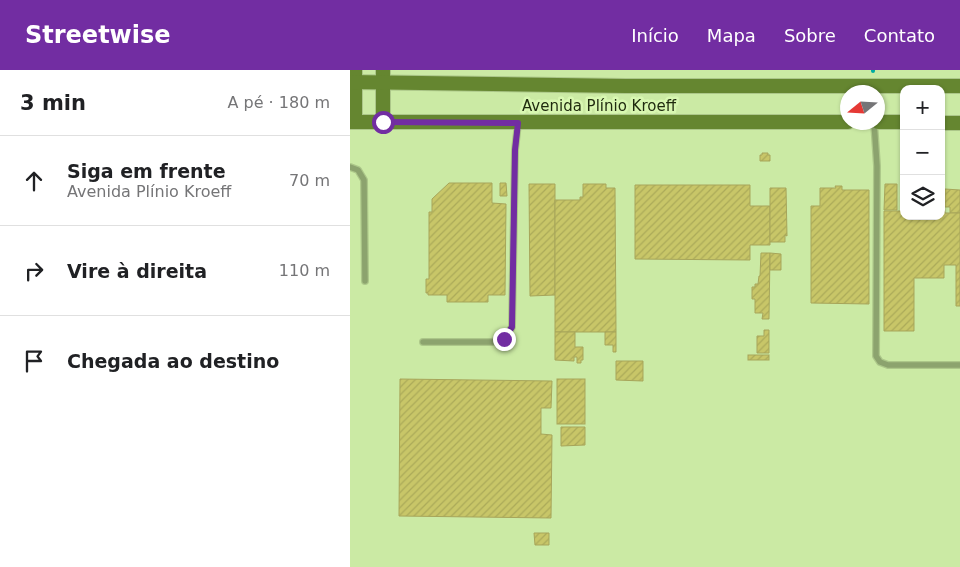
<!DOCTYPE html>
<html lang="pt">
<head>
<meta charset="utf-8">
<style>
  body { margin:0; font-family:"DejaVu Sans",sans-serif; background:#f2f2f2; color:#202124 }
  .controls { position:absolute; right:15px; top:15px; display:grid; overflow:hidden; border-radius:10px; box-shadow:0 1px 4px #0004 }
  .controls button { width:45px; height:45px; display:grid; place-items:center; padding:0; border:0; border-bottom:1px solid #e0e0e0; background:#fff; color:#202124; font:25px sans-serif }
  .compass { position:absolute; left:490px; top:15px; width:45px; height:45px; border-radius:50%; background:#fff; box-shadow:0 1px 4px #0004; rotate:252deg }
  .stop { position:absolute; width:15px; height:15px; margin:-11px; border:4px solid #722da2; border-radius:50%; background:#fff }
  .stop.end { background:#722da2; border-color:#fff; box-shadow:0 1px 5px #0008 }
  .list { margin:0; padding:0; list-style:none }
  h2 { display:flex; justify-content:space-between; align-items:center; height:65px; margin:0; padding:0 20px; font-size:21px }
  h2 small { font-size:16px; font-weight:400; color:#757577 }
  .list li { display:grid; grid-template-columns:32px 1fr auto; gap:15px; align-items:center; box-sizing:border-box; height:90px; padding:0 20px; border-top:1px solid #e0e0e0 }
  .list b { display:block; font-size:19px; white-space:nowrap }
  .list p { margin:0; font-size:16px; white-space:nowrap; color:#757577 }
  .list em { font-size:16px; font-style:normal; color:#757577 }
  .icon { flex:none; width:28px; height:28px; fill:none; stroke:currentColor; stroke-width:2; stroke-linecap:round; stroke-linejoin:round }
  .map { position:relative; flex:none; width:610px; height:497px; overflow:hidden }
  header { display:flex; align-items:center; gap:30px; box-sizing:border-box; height:70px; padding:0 25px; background:#722da2; color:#fff }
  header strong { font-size:24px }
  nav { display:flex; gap:28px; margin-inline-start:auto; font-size:18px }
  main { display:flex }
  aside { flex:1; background:#fff }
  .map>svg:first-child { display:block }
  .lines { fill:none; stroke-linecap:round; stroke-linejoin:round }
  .stream { stroke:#00aca2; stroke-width:4 }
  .building { fill:url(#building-hatch); stroke:#a7a55a }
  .service-casing { stroke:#acc789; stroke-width:8 }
  .secondary-casing { stroke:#acc789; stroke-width:16 }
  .service { stroke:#8ca36e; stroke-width:5.5 }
  .secondary { stroke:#658630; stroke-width:14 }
  .route { stroke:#722da2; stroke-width:6 }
  .labels { text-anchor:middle; stroke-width:5; stroke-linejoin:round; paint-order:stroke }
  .street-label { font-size:15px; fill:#1f2a0e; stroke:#d8f7b1 }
</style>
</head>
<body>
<header>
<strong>Streetwise</strong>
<nav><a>Início</a><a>Mapa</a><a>Sobre</a><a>Contato</a></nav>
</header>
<main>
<aside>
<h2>3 min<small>A pé · 180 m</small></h2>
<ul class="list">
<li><svg class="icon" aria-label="ahead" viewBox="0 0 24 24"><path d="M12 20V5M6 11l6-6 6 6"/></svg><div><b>Siga em frente</b><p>Avenida Plínio Kroeff</p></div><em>70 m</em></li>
<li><svg class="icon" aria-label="right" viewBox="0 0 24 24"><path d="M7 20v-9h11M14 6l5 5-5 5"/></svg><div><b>Vire à direita</b></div><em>110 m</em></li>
<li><svg class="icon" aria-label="arrive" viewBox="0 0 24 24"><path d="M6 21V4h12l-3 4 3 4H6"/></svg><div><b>Chegada ao destino</b></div></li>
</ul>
</aside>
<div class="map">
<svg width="610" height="497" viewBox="0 0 610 497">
  <defs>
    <pattern id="building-hatch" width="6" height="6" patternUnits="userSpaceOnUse" patternTransform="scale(1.25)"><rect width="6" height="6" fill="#c8c668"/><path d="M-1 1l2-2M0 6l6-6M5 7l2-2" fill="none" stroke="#abaa59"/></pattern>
  </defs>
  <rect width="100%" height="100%" fill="#cbeaa4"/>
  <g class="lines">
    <polyline class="stream" points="523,1 523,0"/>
  </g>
  <g class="building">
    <polygon points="412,83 418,83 418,85 420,85 420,91 410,91 410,85 412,85"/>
    <polygon points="99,113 142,113 142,133 156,134 155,225 138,225 138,232 97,232 97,225 78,225 78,223 76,223 76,209 79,209 79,142 82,142 82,129"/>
    <polygon points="150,113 156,113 157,126 150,126"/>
    <polygon points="179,114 205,114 205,225 180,226"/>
    <polygon points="233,114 256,114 256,118 265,118 266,262 205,262 205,130 230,130 230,127 233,127"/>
    <polygon points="535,114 547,114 547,140 534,140"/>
    <polygon points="285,115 400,115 400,136 420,136 420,175 400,175 400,190 285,189"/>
    <polygon points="485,116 492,116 492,120 519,120 519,234 461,233 461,136 470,136 470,118 486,118"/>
    <polygon points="420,118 436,118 437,166 435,165 435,172 420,172"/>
    <polygon points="595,119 610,120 610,143 600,143 600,137 595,137"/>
    <polygon points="551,130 554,130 554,146 591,146 591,130 594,130 595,143 610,143 610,236 606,236 606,195 594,195 594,208 564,208 564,261 534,261 534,141 551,141"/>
    <polygon points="411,183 420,183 419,249 412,249 413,243 405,243 405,229 402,229 402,217 405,217 405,214 408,214 409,206 410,206"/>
    <polygon points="420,183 431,184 431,200 420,200"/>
    <polygon points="414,260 419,260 419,283 407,283 407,266 414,266"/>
    <polygon points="205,262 225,262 225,277 233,277 233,290 231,290 231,293 227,293 227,287 224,287 224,291 205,290"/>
    <polygon points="255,262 266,262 266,282 263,282 263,275 255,275"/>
    <rect x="398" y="285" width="21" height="5"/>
    <polygon points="266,291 293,291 293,311 266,310"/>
    <polygon points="50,309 202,311 201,338 191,338 191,364 202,365 201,448 49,446"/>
    <rect x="207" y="309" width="28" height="45"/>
    <polygon points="211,357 235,357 235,375 211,376"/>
    <polygon points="184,463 199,463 199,475 185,475"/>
  </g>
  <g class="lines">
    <defs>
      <g id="service">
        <polyline points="524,52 527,96 526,286 530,292 538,295 610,295"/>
        <polyline points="0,97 8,100 14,110 15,211"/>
        <polyline points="73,272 142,272 154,269 162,257 165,80 168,53"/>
      </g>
      <g id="secondary">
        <polyline points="5,0 5,52"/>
        <polyline points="33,0 33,52"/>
        <polyline points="0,12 275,16 610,16"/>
        <polyline points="0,52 498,52"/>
        <polyline points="528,52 554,52"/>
        <polyline points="591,53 610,53"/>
      </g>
    </defs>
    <use href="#service" class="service-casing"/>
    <use href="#secondary" class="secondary-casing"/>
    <use href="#service" class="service"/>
    <use href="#secondary" class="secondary"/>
  </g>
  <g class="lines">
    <polyline class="route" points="33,52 168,53 165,80 162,257 154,269"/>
  </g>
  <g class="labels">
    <g class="street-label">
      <text x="249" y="41">Avenida Plínio Kroeff</text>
    </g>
  </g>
</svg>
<div class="controls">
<button>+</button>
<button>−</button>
<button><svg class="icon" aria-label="layers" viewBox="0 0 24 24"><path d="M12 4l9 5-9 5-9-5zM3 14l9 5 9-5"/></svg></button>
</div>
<svg class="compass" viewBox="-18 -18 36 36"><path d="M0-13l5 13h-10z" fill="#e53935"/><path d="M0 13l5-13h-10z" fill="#757577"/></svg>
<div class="stop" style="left:33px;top:52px"></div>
<div class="stop end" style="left:154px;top:269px"></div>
</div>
</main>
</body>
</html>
